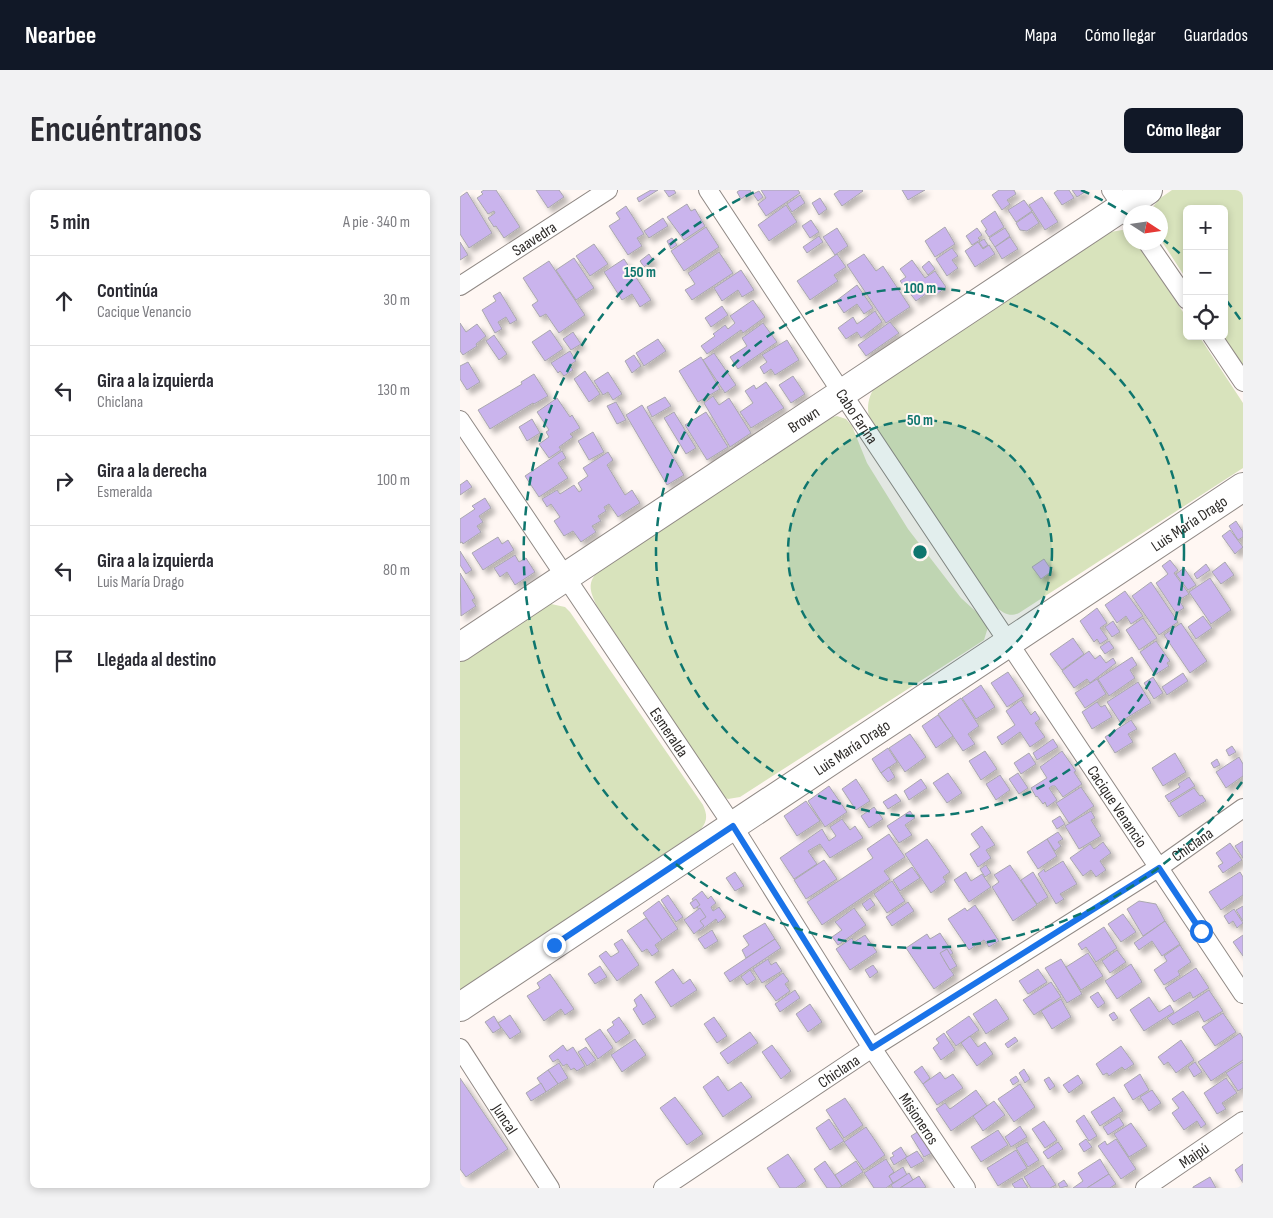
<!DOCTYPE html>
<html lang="es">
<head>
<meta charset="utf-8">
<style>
  body { margin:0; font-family:"Sofia Sans Condensed",sans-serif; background:#f2f2f3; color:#2b2b33 }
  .controls { position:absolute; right:15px; top:15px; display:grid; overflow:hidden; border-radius:8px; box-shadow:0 2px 8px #0003 }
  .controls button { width:45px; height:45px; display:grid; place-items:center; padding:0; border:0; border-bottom:1px solid #e1e1e2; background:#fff; color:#2b2b33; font:25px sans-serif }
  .compass { position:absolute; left:663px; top:15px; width:45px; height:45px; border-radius:50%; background:#fff; box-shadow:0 2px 8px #0003; rotate:102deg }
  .stop { position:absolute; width:15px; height:15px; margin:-11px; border:4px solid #1a73e8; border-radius:50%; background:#fff }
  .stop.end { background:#1a73e8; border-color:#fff; box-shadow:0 1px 5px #0008 }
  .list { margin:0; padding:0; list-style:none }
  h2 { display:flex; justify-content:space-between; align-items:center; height:65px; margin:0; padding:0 20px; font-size:21px }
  h2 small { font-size:16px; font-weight:400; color:#7c7c81 }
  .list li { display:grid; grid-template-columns:32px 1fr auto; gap:15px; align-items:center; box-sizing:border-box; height:90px; padding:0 20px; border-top:1px solid #e1e1e2 }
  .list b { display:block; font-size:19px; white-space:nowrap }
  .list p { margin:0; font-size:16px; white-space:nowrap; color:#7c7c81 }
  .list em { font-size:16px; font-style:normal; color:#7c7c81 }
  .icon { flex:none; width:28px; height:28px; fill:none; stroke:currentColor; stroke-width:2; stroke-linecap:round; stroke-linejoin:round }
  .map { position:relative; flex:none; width:783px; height:998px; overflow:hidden; border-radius:8px }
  header { display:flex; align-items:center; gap:30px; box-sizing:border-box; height:70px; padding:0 25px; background:#111827; color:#fff }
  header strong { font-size:24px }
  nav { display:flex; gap:28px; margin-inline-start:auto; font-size:18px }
  .intro { display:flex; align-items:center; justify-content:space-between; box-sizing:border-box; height:120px; padding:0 30px }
  h1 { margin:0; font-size:35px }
  .button { padding:12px 22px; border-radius:8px; background:#111827; color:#fff; font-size:18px; font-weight:700 }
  main { display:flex; gap:30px; padding:0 30px }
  aside { flex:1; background:#fff; border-radius:8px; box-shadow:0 2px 8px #0003 }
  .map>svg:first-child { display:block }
  .park { fill:#d8e3bc }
  .building { fill:#cab4ed; stroke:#a9a7ae; filter:url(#shadow) }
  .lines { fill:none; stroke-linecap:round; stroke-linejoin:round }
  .minor-casing { stroke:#908985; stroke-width:20 }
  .primary-casing { stroke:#908985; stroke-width:30 }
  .minor { stroke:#fff; stroke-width:18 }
  .primary { stroke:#fff; stroke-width:28 }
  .route { stroke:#1a73e8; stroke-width:6 }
  .ring { fill:none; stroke:#0f766e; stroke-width:2.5; stroke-dasharray:9 6 }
  .labels { text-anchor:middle; stroke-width:4; stroke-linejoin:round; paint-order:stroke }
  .street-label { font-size:16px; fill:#2d2a28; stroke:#fff7f3 }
  .centre { fill:#0f766e; stroke:#fff7f3; stroke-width:2.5 }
  .ring-label { font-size:15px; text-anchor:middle; font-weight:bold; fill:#0f766e; stroke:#fff7f3; stroke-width:4; stroke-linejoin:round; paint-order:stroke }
</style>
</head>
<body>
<header>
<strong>Nearbee</strong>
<nav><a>Mapa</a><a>Cómo llegar</a><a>Guardados</a></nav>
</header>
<div class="intro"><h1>Encuéntranos</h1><a class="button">Cómo llegar</a></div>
<main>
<aside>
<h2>5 min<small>A pie · 340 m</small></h2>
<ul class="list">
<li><svg class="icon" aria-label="ahead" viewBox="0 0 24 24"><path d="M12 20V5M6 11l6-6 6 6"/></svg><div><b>Continúa</b><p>Cacique Venancio</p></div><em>30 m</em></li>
<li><svg class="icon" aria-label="left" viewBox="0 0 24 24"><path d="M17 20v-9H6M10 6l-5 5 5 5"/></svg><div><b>Gira a la izquierda</b><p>Chiclana</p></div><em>130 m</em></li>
<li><svg class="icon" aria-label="right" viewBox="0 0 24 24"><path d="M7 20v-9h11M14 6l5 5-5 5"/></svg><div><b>Gira a la derecha</b><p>Esmeralda</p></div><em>100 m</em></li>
<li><svg class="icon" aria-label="left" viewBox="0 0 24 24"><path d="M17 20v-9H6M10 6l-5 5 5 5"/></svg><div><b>Gira a la izquierda</b><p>Luis María Drago</p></div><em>80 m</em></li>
<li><svg class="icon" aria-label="arrive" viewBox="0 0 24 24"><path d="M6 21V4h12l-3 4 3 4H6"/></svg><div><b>Llegada al destino</b></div></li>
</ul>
</aside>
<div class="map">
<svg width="783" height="998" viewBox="0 0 783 998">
  <defs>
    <filter id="shadow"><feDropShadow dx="4.5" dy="4.5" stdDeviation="2.5" flood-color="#0004"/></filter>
  </defs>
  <rect width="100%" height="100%" fill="#fff7f3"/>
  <g class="park">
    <polygon points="712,0 783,0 783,176 763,146 764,19 727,19 727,90 701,50 700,22 689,22 699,9"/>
    <path d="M662,40l5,1 3,3v8l7,1 50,75v18h12l44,67v65l-224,145c-9,4 -14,1 -22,-5l-127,-187c-4,-14 -2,-25 7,-37l228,-151z"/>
    <path d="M377,226l9,3 6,7 15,37 41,66 53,69 22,20 5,9 -4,13 -244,157 -12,2 -5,-3 -126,-190c-8,-16 -10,-24 3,-37l226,-150z"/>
    <path d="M91,414l14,3 5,5 133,193c4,9 5,16 -2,24l-241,161v-328l83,-55z"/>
  </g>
  <g class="building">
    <polygon points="24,0 36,0 60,37 44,48 36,36 34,37 28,28 35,23 34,21 28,24 17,8 23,4 21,2"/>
    <polygon points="76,0 99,0 104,7 88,18"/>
    <polygon points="191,0 198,0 179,12 177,8"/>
    <polygon points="204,0 214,0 216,3 209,7"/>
    <polygon points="280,0 290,0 291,2 281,9 277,2"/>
    <polygon points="301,0 338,0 340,3 306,26 298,14 306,8"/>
    <polygon points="380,0 402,0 403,1 382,16 374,4"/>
    <polygon points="442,0 465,0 448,10"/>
    <polygon points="539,0 554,0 556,4 547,10 550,14 542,20 532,5"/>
    <polygon points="598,0 609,0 614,8 602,15 594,3"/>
    <polygon points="612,0 624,0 625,2 617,7"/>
    <polygon points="299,1 303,7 298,11 293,4"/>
    <polygon points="7,2 32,43 9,58 0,44 0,7"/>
    <polygon points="340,5 345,13 332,22 327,14"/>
    <polygon points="582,7 598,32 585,40 569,15"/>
    <polygon points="360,8 367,19 359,25 352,13"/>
    <polygon points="564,10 572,21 556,32 548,20"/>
    <polygon points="227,14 231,21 235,19 245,36 224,50 207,27"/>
    <polygon points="326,15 337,32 309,51 298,35"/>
    <polygon points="166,16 184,44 177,48 182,56 168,65 149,36 160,29 156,23"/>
    <polygon points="535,21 544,37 529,47 525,41 527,40 521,31"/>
    <polygon points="572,22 579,33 567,41 560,40 556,33"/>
    <polygon points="203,28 208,36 189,48 184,41"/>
    <polygon points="351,30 359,42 350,48 342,36"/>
    <polygon points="246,37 259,57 224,81 211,61"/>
    <polygon points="485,37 495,54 475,67 465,51"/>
    <polygon points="377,38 388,56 375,65 363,47"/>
    <polygon points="517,38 522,45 518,48 520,50 512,55 506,46"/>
    <polygon points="545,38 550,46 535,57 529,48"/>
    <polygon points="359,46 363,52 347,63 343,57"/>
    <polygon points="550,47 558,59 542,69 535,57"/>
    <polygon points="212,48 217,55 211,59 207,51"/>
    <polygon points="524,49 528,55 523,58 519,52"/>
    <polygon points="0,52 8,65 0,70"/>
    <polygon points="518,52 523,59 529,55 535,64 515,77 505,61"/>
    <polygon points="134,54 148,74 130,86 116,66"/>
    <polygon points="492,58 498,66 492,70 498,78 487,86 476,69"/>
    <polygon points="259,62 273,83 232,110 225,100 235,94 228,83"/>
    <polygon points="189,64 193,70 184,77 180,71"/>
    <polygon points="377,64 386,77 374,85 378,91 350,110 337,91"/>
    <polygon points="404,64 416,81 423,76 450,117 426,133 387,75"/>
    <polygon points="114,68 134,98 116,110 96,80"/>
    <polygon points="164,69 191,110 180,117 172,104 162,110 144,82"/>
    <polygon points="452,70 465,88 475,81 486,97 476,105 473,100 470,101 456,111 440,91 446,87 440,79"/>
    <polygon points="89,71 125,125 99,143 86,124 80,127 72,115 78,111 63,88"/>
    <polygon points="469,71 475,79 468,85 462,77"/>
    <polygon points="281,80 294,100 282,107 278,100 262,111 254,98"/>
    <polygon points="397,95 413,118 404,124 397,114 384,123 376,111"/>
    <polygon points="40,102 57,130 50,134 46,127 38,132 42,139 35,143 22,120 36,111 33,106"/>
    <polygon points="293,110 305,127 283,143 281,140 247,164 241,156 255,146 253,144 265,135 268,139 275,133 270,126"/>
    <polygon points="262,116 268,125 251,137 245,128"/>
    <polygon points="415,121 422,132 401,148 397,142 386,149 378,138 393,127 397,134"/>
    <polygon points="430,132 439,143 406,166 398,155"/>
    <polygon points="0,133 6,142 17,134 26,146 16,154 17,156 3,165 0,161"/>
    <polygon points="303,133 317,152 278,179 270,167 287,156 282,148"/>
    <polygon points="90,140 103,159 85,171 72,152"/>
    <polygon points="113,142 121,154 111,160 103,149"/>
    <polygon points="34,145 47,164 39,170 26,151"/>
    <polygon points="198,149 206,161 184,176 176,163"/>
    <polygon points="327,150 339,170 315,185 311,179 304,184 300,177 307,172 302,165"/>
    <polygon points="110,161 116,171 110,175 113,180 104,186 100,181 98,183 91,173"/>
    <polygon points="254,163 276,195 265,203 243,170"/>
    <polygon points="174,165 181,176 172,183 165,171"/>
    <polygon points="241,167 260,199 238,212 219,181"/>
    <polygon points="8,172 20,192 7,200 0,189 0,176"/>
    <polygon points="125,181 140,204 129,212 114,189"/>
    <polygon points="148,182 162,204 153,210 148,202 143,205 134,191"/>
    <polygon points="74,184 88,206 74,214 73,213 30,239 18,220 62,194 61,192"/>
    <polygon points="333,186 345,204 331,213 319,195"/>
    <polygon points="306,192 324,218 291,238 280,222 293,213 285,201 294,195 296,199"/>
    <polygon points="253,206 259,215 269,208 291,243 270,257 244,213"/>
    <polygon points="205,207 211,216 192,227 187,217"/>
    <polygon points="97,208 110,227 112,225 120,238 110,244 113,247 99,257 101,260 89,268 79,254 89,247 86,242 89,240 77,222"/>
    <polygon points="156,212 166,230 157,234 147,216"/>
    <polygon points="182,215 224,285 207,295 166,225"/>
    <polygon points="214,222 236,258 226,264 204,228"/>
    <polygon points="246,222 268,257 247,270 225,235"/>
    <polygon points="72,229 80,243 67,251 59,237"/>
    <polygon points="133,242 144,262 129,270 118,251"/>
    <polygon points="102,261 106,268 98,273 108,288 79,307 65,286"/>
    <polygon points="148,262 153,270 147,275 165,305 172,300 180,313 158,327 149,314 144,317 146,321 138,326 141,331 132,336 136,342 121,352 113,341 104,346 94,331 100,327 91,314 87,317 82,309 97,300 100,304 114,295 119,302 122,300 118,293 128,286 123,278"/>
    <polygon points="7,290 12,297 0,305 0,295"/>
    <polygon points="25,308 31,318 19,326 23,332 17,336 21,342 3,354 2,352 0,353 0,329 15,319 12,316"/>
    <polygon points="776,331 783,342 783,347 778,350 769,336"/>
    <polygon points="770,340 783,357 775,364 762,346"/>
    <polygon points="38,347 42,354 48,350 54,360 23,380 12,363"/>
    <polygon points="0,361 12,380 6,384 0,375"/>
    <polygon points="55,365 59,372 66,368 75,382 55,395 47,382 40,387 34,378"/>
    <polygon points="584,369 592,381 581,389 572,377"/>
    <polygon points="710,370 718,380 714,383 729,404 719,410 724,418 716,423 696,393 708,384 702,376"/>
    <polygon points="765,372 774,385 761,394 752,382"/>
    <polygon points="746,374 750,380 737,389 734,384"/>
    <polygon points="724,378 736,395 728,400 716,384"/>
    <polygon points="0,383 15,408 12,410 16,416 1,426"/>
    <polygon points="750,388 771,420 751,434 729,402"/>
    <polygon points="691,392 718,432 699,445 672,406"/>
    <polygon points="665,401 683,426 671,434 666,426 657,433 645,415"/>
    <polygon points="637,418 647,433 640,438 648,449 640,454 637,449 634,452 620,431"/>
    <polygon points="743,426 752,438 736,449 728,437"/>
    <polygon points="683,428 697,448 679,460 666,440"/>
    <polygon points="653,431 660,442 652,447 645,437"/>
    <polygon points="721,433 747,471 730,483 704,445"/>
    <polygon points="613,448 624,464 602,480 590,464"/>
    <polygon points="649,451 654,458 645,464 640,457"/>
    <polygon points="696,451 710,471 707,473 709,476 695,485 680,462"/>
    <polygon points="629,461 635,469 640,465 646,473 653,468 656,473 630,493 627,489 614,498 602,481"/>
    <polygon points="672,467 677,475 670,480 675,488 649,506 638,489"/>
    <polygon points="548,482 564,506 547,517 531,493"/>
    <polygon points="723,483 728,491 707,505 702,497"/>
    <polygon points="693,487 703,503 694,509 684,493"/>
    <polygon points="637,489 646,504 625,518 615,503"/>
    <polygon points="678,492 691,513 660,532 647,512"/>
    <polygon points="521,495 535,517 516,529 502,508"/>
    <polygon points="501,508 519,536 508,544 515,554 503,561 478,524"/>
    <polygon points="561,510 571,525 575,521 580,529 575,533 585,547 570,557 560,542 542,555 537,547 555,535 546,521"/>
    <polygon points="637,512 641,517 645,515 652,527 632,539 622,522"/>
    <polygon points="478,525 493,546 476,558 462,536"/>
    <polygon points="671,530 677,539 668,544 673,552 655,563 645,547"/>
    <polygon points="450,544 466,567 445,582 429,558"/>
    <polygon points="593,549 598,557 577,570 573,563"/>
    <polygon points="772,556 776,562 769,566 766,560"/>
    <polygon points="428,558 437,572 421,583 412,569"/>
    <polygon points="525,561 537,579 521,590 509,571"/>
    <polygon points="602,561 616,581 614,582 622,594 603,607 595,596 592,596 589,598 597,610 587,617 585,612 583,614 577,606 576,607 571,598 587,588 580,577"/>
    <polygon points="569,563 576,574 561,584 554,573"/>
    <polygon points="715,563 726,582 703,596 692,578"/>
    <polygon points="779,567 783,574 783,586 766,598 756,582"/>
    <polygon points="757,569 760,575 754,578 751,573"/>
    <polygon points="429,577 435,587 428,592 421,583"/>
    <polygon points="488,583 502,603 487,613 473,593"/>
    <polygon points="558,583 568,598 559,604 549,589"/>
    <polygon points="540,585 550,600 536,610 526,594"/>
    <polygon points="729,587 735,596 709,612 705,606 720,597 718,594"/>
    <polygon points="396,589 410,611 396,620 382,599"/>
    <polygon points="461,589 467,598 449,610 444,601"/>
    <polygon points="369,596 387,622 365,637 348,611"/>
    <polygon points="621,597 634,616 609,633 596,613"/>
    <polygon points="734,598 740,606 742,605 746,611 719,627 710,613"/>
    <polygon points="436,604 441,611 428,619 423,612"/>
    <polygon points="346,611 360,631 337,646 324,626"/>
    <polygon points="414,617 423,629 409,638 401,626"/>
    <polygon points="450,621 455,628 445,635 452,645 439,653 427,636"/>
    <polygon points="631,621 635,628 631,630 641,646 619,659 605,636"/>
    <polygon points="600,626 605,634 597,639 592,631"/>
    <polygon points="382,629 390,640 395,636 403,648 370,668 360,654 348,661 357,674 334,689 320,668 362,639 369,651 376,646 370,637"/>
    <polygon points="522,636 535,655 526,660 531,668 518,677 510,664 520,657 511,644"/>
    <polygon points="598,642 603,649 598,652 601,656 595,661 587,649"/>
    <polygon points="429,644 445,667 424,681 430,689 362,735 347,712 413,668 407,659"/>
    <polygon points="467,649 490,682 483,687 486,692 471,703 445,664"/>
    <polygon points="587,649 597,666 578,679 567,662"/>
    <polygon points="783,651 783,668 775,656"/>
    <polygon points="643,652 651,663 640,671 646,680 636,687 631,680 623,686 610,668 630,654 634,659"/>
    <polygon points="770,653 782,670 763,683 758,676 763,673 756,663"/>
    <polygon points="364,670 377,689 346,709 334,690"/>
    <polygon points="603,671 617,694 600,704 604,709 596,714 578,684 584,679 585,682"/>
    <polygon points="526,675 531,683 525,687 520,679"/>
    <polygon points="550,675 577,715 553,731 532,697 539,692 534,685"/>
    <polygon points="452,677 460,688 440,701 433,690"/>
    <polygon points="275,682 284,696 275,701 266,688"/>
    <polygon points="506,682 511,691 522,684 531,697 509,712 494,690"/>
    <polygon points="573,682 588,707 577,714 561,690"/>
    <polygon points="780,682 783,687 783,705 761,720 749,702"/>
    <polygon points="432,691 445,711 427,723 414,704"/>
    <polygon points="242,701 248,709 251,706 256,713 251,717 253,721 259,717 266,727 258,733 256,729 240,741 230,727 239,720 232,709"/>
    <polygon points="208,705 223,727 216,732 201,710"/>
    <polygon points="410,708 415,715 407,721 402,714"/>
    <polygon points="236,709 240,715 234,719 230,713"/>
    <polygon points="199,711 218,739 202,750 183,723"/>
    <polygon points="679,711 696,714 705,731 683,746 667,719"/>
    <polygon points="448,712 454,721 432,736 426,727"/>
    <polygon points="515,715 539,751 529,757 524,750 509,760 488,729 505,718 507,721"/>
    <polygon points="783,716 783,731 776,720"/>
    <polygon points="240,718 246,727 240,731 244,736 234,744 224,730"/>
    <polygon points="394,718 406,735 378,755 372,747 382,740 375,732"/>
    <polygon points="774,719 783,733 777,738 773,731 769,734 764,726"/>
    <polygon points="663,724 676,742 661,752 648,734"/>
    <polygon points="186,728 202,750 195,755 199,761 192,766 187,759 182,762 167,741"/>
    <polygon points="705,731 720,754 702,766 692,751 679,760 674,753"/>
    <polygon points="305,733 315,749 286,768 282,760 289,755 283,746"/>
    <polygon points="644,737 657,758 636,772 626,757 622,760 618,754"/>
    <polygon points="252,740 258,751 245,759 238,749"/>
    <polygon points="480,743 493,763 484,770 494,785 474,799 446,758 467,744 470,749"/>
    <polygon points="405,745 417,762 390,780 376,759 392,748 394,752"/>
    <polygon points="783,745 783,766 773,752"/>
    <polygon points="162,749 179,775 157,791 139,766 146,761 151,767 159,762 154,754"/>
    <polygon points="315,749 321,758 270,792 264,783"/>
    <polygon points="720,755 731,772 718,781 720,785 704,795 694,780 707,771 704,766"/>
    <polygon points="487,759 497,776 490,780 480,763"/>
    <polygon points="657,760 666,772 650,783 642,771"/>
    <polygon points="628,763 643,786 621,800 606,777"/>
    <polygon points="308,769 311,775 316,772 322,781 302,793 293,779"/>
    <polygon points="601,769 622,804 607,813 585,778"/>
    <polygon points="671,774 682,792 657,809 645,791"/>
    <polygon points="413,775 418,782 410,788 405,780"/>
    <polygon points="140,776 147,787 135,794 128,784"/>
    <polygon points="736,778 749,798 733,808 730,802 714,812 705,798"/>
    <polygon points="213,779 223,794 230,789 237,800 211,817 195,792"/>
    <polygon points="578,779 587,792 568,804 559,791"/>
    <polygon points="290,780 296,789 287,795 281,787"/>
    <polygon points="323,783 329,791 325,794 330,801 316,811 305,796"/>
    <polygon points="90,784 114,819 105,825 101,819 84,831 67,806 80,798 77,793"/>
    <polygon points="591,792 601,807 574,825 563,810"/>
    <polygon points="335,800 340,808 320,822 315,814"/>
    <polygon points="749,800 763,821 744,832 738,821 713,835 707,828"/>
    <polygon points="638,802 645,813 638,818 630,807"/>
    <polygon points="181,804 196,827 183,835 173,819 177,816 174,810"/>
    <polygon points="689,807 699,822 710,815 714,822 684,841 670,820"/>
    <polygon points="536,809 549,829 526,844 513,824"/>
    <polygon points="601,809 611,827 592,839 581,821"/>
    <polygon points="350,814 362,832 348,842 336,824"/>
    <polygon points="654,822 658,828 653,831 649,825"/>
    <polygon points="763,823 776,842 755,856 742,837"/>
    <polygon points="50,825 61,842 50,849 38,833"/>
    <polygon points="34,826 41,838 33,843 25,832"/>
    <polygon points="509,826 519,840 496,856 486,842"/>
    <polygon points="159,827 170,843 156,853 147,840 154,835 152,832"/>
    <polygon points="254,827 267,846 257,853 244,834"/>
    <polygon points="140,839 153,858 138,869 125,849"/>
    <polygon points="290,842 298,853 268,874 260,863"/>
    <polygon points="484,843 495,860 481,870 473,858 479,853 476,849"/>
    <polygon points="780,843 783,848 783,870 751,891 738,872"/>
    <polygon points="510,846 518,857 525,852 533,864 517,876 501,853"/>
    <polygon points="555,847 558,851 548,858 545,854"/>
    <polygon points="175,849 186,865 162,882 151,865"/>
    <polygon points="721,850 734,870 716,883 708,872 704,875 698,867"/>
    <polygon points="103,855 107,861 113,857 125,876 117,881 114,878 111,880 107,874 103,876 98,869 93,872 89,866"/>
    <polygon points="312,855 331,881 321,889 302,862"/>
    <polygon points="661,856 674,874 665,880 662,877 649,886 647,883 643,885 636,874"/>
    <polygon points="126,857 136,870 127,876 118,862"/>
    <polygon points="735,872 742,882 734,887 728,877"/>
    <polygon points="783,872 783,898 778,901 766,883"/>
    <polygon points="99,873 108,888 98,894 88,880"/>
    <polygon points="462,876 470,888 463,894 454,882"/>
    <polygon points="564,879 570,889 565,893 559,883"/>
    <polygon points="88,880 98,894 86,902 77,888"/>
    <polygon points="480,882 485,889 493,884 503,898 477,915 463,894"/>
    <polygon points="680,884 689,900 673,910 664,895"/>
    <polygon points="618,885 623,893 609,903 603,895"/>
    <polygon points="258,886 268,901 281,892 292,907 263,927 243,897"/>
    <polygon points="556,886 559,891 553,895 550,890"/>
    <polygon points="589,887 595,896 590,900 584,890"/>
    <polygon points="0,888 48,959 6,987 0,979"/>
    <polygon points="766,888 777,903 762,913 766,919 757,924 744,903"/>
    <polygon points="81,893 86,902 71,911 66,903"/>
    <polygon points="560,894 575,917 554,932 538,909"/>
    <polygon points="516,900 527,916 491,941 476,919 485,913 490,919"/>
    <polygon points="692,900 701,913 689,921 680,907"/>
    <polygon points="723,901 746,934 741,938 737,931 724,940 712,923 719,918 712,909"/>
    <polygon points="215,907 243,944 227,955 200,918"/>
    <polygon points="654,907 663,921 640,936 631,922"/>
    <polygon points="385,908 403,935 384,948 366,920"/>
    <polygon points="534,911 545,925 523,941 513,926"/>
    <polygon points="624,925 637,946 629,951 616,931"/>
    <polygon points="659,927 664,935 648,945 643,937"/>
    <polygon points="369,929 384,951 370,960 356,938"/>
    <polygon points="584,931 597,950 585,958 572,939"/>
    <polygon points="671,933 687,956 669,967 654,944"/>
    <polygon points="560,936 567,947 551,957 545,947"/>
    <polygon points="406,937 425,965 404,980 384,952"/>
    <polygon points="538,940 548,955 521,972 511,957"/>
    <polygon points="459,941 472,963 464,967 451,946"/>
    <polygon points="626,949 632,957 624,962 619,954"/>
    <polygon points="656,949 676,979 661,989 638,956 645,951 647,955"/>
    <polygon points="567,952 579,970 568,977 556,958"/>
    <polygon points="598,952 603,959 588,969 583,962"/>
    <polygon points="441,957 447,967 434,975 430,968 434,966 432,963"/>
    <polygon points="556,960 567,978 538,996 527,978"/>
    <polygon points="457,961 464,971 451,978 445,968"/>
    <polygon points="328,964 346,991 336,998 320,998 307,978"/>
    <polygon points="426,969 434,982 429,986 433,993 426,998 414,998 404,983"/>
    <polygon points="640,969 649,984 627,998 613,998 623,991 618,983"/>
    <polygon points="365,971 382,996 379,998 367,998 354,979"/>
    <polygon points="396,971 403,982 382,996 375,985"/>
    <polygon points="783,974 783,993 775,980"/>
    <polygon points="583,975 596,995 590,998 571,998 564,987"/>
    <polygon points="443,977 447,985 433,993 429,986"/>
    <polygon points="449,983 453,990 440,998 433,998 431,995"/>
    <polygon points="649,984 656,994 650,998 627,998"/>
    <polygon points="459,986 466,997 464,998 440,998"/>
    <polygon points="750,987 756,998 733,998 733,997"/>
    <polygon points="562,988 568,998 555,998 552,994"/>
    <polygon points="604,990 608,996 600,998 598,994"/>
  </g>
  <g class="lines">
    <defs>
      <g id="minor">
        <path id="s1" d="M248,0l134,203 401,601"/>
        <polyline points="651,0 670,28"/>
        <polyline points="687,52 727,110"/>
        <path id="s2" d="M0,96l148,-96"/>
        <polyline points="752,146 783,192"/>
        <path id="s3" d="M0,230l273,406 139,222 94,140"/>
        <path id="s4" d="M0,858l90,140"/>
        <path id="s5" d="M203,998l209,-140 289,-182 82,-58"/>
        <path id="s6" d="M685,998l98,-67"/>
      </g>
      <g id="primary">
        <path id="s7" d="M0,457l688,-457"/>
        <path id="s8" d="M0,817l783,-520"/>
      </g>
    </defs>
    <use href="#minor" class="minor-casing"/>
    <use href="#primary" class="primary-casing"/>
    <use href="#minor" class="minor"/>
    <use href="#primary" class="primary"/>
  </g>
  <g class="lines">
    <polyline class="route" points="94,755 273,636 412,858 699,678 741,741"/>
  </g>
  <circle cx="460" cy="362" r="132" fill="#0f766e" fill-opacity=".12"/>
  <g class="ring">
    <circle cx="460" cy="362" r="132"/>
    <circle cx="460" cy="362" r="264"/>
    <path d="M782 592A396 396 0 1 1 299 0M621 0A396 396 0 0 1 670 26M701 48A396 396 0 0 1 725 68M766 110A396 396 0 0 1 782 132"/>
  </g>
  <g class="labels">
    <g class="street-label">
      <text dy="6" stroke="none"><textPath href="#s2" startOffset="88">Saavedra</textPath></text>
      <text dy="6" stroke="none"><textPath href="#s1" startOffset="271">Cabo Farina</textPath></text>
      <text dy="6" stroke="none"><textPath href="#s7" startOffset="412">Brown</textPath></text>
      <text dy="6" stroke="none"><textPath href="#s8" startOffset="875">Luis María Drago</textPath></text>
      <text dy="6" stroke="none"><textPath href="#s3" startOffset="376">Esmeralda</textPath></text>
      <text dy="6" stroke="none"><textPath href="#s8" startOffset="470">Luis María Drago</textPath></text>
      <text dy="6" stroke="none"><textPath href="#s1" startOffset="740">Cacique Venancio</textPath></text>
      <text dy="6" stroke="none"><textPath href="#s5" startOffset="631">Chiclana</textPath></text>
      <text dy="6" stroke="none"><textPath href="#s5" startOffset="211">Chiclana</textPath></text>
      <text dy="6" stroke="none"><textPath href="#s4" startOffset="84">Juncal</textPath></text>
      <text dy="6" stroke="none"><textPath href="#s3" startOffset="836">Misioneros</textPath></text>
      <text dy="6" stroke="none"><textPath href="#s6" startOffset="59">Maipú</textPath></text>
    </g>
  </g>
  <circle cx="460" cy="362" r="8" class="centre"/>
  <g class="ring-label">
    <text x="180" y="87">150 m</text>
    <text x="460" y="103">100 m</text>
    <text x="460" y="235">50 m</text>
  </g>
</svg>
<div class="controls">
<button>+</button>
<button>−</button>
<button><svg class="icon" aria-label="locate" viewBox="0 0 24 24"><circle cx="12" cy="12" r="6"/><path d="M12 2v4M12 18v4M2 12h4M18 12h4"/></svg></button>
</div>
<svg class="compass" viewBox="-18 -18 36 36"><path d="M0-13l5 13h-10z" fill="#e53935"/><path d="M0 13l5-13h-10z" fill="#7c7c81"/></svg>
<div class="stop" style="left:741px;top:741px"></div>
<div class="stop end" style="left:94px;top:755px"></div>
</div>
</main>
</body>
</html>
